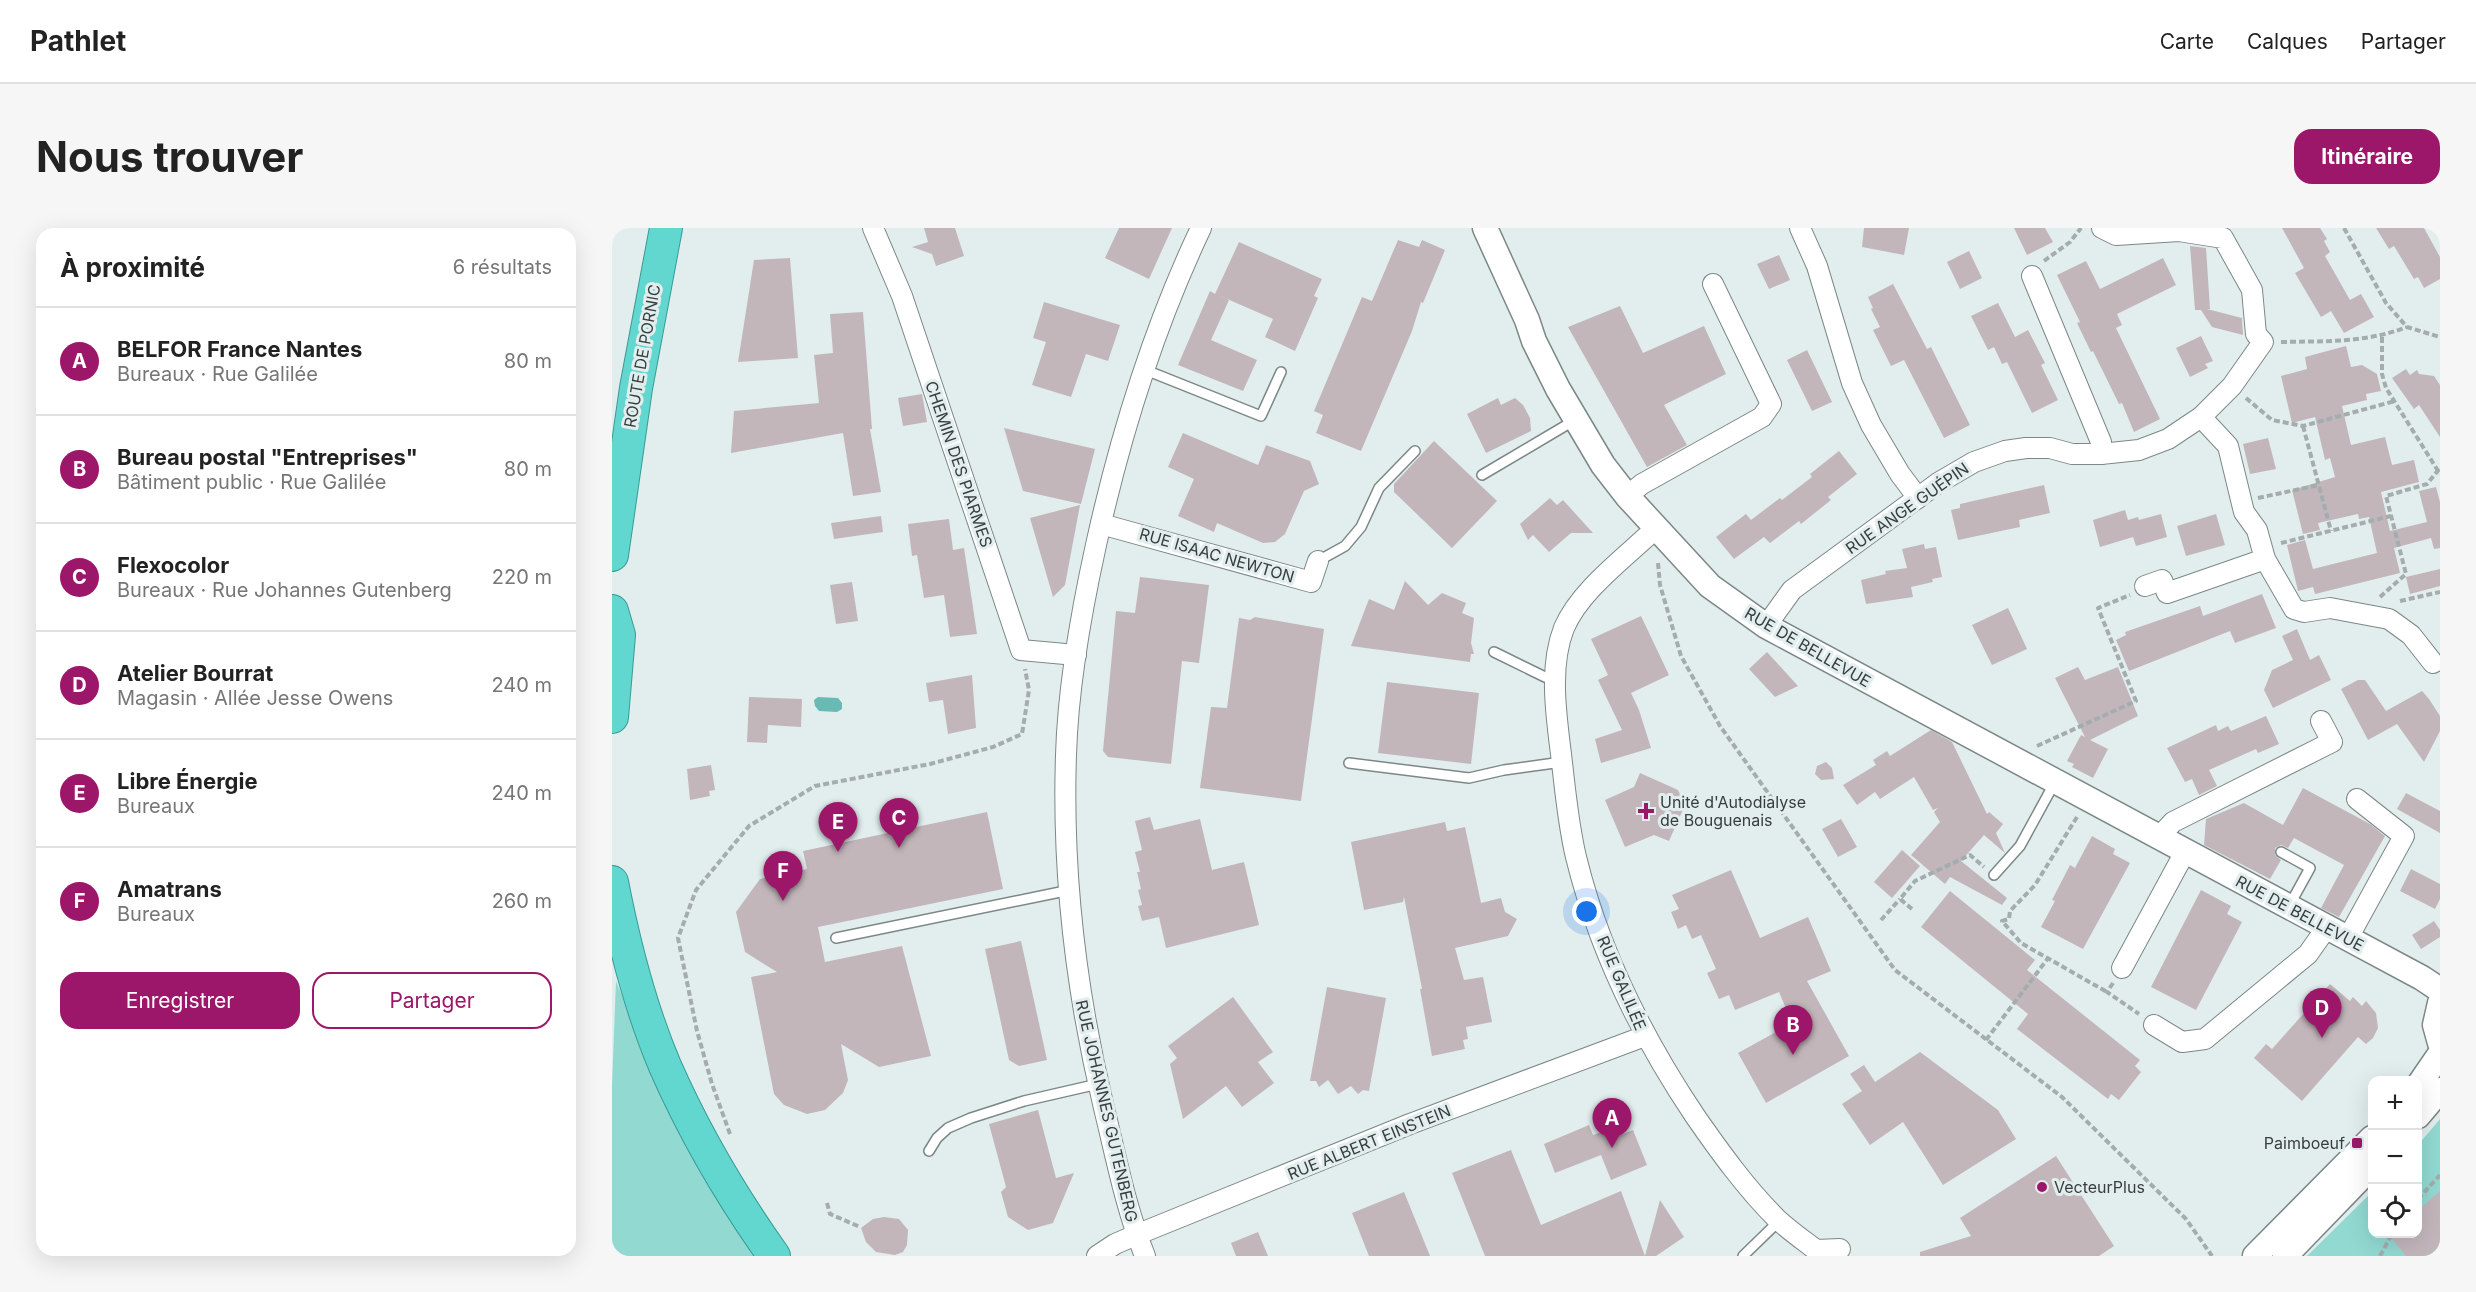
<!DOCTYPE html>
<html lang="fr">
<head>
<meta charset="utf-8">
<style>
  body { margin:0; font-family:Inter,sans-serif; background:#f6f6f6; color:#222 }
  .controls { position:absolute; right:18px; bottom:18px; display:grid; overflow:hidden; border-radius:12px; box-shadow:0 6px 24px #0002 }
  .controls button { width:54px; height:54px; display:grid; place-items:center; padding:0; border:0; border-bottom:2px solid #e0e0e0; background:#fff; color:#222; font:30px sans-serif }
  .you { position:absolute; left:975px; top:684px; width:21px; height:21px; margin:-15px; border:4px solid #fff; border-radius:50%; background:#1a73e8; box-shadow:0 0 0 9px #1a73e833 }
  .badge { display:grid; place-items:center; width:39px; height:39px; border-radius:50%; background:#9c1769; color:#fff; font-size:20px; font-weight:700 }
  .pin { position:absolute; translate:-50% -50px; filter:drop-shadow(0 2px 3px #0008) }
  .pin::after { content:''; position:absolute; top:32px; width:21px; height:18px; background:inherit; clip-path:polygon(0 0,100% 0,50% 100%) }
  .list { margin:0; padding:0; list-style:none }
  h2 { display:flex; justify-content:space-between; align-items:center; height:78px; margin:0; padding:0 24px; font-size:26px }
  h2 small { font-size:20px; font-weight:400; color:#767676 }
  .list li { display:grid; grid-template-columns:39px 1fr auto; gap:18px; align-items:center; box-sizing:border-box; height:108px; padding:0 24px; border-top:2px solid #e0e0e0 }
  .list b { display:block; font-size:22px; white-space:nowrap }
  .list p { margin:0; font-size:20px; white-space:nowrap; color:#767676 }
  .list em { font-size:20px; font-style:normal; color:#767676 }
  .actions { display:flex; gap:12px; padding:18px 24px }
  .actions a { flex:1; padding:14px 0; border:2px solid #9c1769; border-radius:18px; text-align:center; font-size:21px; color:#9c1769 }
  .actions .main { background:#9c1769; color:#fff }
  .icon { flex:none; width:33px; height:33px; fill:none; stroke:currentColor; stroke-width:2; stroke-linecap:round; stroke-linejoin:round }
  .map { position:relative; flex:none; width:1828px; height:1028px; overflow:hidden; border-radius:18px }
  header { display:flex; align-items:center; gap:36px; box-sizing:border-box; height:84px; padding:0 30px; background:#fff; border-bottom:2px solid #e0e0e0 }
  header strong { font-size:28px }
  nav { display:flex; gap:33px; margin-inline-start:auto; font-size:21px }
  .intro { display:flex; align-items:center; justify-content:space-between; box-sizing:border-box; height:144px; padding:0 36px }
  h1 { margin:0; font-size:42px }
  .button { padding:15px 27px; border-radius:18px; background:#9c1769; color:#fff; font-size:21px; font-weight:700 }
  main { display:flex; gap:36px; padding:0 36px }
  aside { flex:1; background:#fff; border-radius:18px; box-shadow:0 6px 24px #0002 }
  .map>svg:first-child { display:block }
  .green { fill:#92d9d2 }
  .water { fill:#69bab4 }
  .building { fill:#c2b6bb }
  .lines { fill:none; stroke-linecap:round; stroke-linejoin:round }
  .service-casing { stroke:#7c8886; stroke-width:12 }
  .minor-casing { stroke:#7c8886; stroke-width:22 }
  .tertiary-casing { stroke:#7c8886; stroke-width:27 }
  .trunk-casing { stroke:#399b95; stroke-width:34 }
  .path { stroke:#a3adac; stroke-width:4; stroke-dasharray:6 3; stroke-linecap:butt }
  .service { stroke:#fff; stroke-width:9 }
  .minor { stroke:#fff; stroke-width:20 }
  .tertiary { stroke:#fff; stroke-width:24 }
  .trunk { stroke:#62d7d0; stroke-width:32 }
  .poi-dot { fill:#9c1769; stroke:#e1eeed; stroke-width:2 }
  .labels { text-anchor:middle; stroke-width:6; stroke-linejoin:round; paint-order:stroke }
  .street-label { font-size:16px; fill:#383e3d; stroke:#e1eeed }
  .poi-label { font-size:16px; fill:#383e3d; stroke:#e1eeed; text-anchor:start }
</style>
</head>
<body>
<header>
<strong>Pathlet</strong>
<nav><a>Carte</a><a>Calques</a><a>Partager</a></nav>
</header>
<div class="intro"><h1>Nous trouver</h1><a class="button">Itinéraire</a></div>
<main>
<aside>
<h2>À proximité<small>6 résultats</small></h2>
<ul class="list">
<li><span class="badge">A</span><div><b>BELFOR France Nantes</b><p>Bureaux · Rue Galilée</p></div><em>80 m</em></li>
<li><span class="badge">B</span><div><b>Bureau postal &quot;Entreprises&quot;</b><p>Bâtiment public · Rue Galilée</p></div><em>80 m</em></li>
<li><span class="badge">C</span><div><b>Flexocolor</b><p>Bureaux · Rue Johannes Gutenberg</p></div><em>220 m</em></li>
<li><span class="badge">D</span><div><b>Atelier Bourrat</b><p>Magasin · Allée Jesse Owens</p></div><em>240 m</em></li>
<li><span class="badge">E</span><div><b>Libre Énergie</b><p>Bureaux</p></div><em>240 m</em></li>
<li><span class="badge">F</span><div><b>Amatrans</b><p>Bureaux</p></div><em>260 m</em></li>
</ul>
<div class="actions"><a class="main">Enregistrer</a><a>Partager</a></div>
</aside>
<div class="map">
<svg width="1828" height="1028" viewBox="0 0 1828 1028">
  <rect width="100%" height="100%" fill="#e1eeed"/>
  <g class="green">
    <polygon points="4,753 56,881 145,1028 0,1028 0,857"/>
    <polygon points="1828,891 1828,1028 1695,1028 1760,964 1760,1006 1806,1006 1806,917"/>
  </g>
  <polygon class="water" points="206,469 226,470 230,475 230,481 225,484 207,483 203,478 202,472"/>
  <g class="building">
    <polygon points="312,0 343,0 352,28 324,38 320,26 300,19 316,14"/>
    <polygon points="507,0 560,0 537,51 493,30"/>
    <polygon points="1252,0 1297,0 1292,27 1250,19"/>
    <polygon points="1402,0 1433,0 1441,14 1415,27"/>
    <polygon points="1670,0 1708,0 1715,11 1712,13 1718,24 1713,28 1738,72 1749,66 1762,89 1732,105 1719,83 1709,89 1683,45 1692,40"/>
    <polygon points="1764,0 1812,0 1828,29 1828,51 1812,60 1806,49 1802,51 1782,18 1777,21"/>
    <polygon points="786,12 807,19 810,12 833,22 811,75 809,74 800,103 749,223 704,205 711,187 702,183 750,69 760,73"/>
    <polygon points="627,14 710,51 702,68 706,70 683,123 653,109 661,91 606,67 617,72 599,112 645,132 631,163 566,137 598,63 603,66"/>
    <polygon points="1578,18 1594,20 1598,81 1595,81 1630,90 1631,107 1600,99 1589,82 1583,82"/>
    <polygon points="1357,23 1370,50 1348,61 1335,34"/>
    <polygon points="1167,27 1178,52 1157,61 1145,36"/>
    <polygon points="178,30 186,130 126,134 142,32"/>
    <polygon points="1551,30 1564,57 1505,86 1510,97 1504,100 1548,191 1522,204 1510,175 1507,176 1481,123 1479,124 1465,95 1468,94 1445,47 1474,33 1488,61"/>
    <polygon points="1281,56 1315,121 1319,119 1358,197 1332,210 1292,132 1279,138 1261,102 1268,99 1259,81 1261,80 1256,69"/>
    <polygon points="432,74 508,97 496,133 474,126 459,169 420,157 434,114 421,110"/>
    <polygon points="1386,75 1403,109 1416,102 1433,135 1429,137 1446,172 1420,185 1395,134 1390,136 1382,119 1376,122 1359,88"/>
    <polygon points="1008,78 1031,125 1092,98 1114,146 1052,177 1075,217 1035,239 956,99"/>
    <polygon points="251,84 260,201 258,201 269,264 241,268 231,205 119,225 122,183 207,175 202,127 221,125 218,86"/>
    <polygon points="1589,108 1601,133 1593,136 1596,140 1578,149 1564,120"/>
    <polygon points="1734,118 1739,139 1750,137 1765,146 1769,163 1754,166 1755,172 1730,178 1739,217 1773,209 1780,237 1802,232 1807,254 1769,264 1778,303 1815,294 1807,263 1824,259 1828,274 1828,320 1822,321 1819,310 1782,320 1788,345 1703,366 1701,359 1686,363 1675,317 1693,312 1701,341 1765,325 1757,289 1747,291 1746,286 1706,295 1708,302 1691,306 1680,262 1723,249 1718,230 1713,232 1703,189 1680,195 1669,148 1695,141 1693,129"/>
    <polygon points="1195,122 1220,174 1200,183 1175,132"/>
    <polygon points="1794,141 1798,147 1805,142 1807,146 1822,148 1828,157 1828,209 1807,177 1802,181 1780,150"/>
    <polygon points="310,166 315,194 291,198 286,170"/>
    <polygon points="886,170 889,177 903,170 911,177 918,190 919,203 874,225 855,186"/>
    <polygon points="392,200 483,221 469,276 411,263"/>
    <polygon points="571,205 646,237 654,217 698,233 707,256 692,263 673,306 663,314 651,315 605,295 602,304 566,288 582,251 556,239"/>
    <polygon points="1656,210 1664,241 1638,246 1631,216"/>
    <polygon points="822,213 885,273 840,320 782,264 782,256"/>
    <polygon points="1227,223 1245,246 1216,269 1219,272 1189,296 1187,293 1158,315 1152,309 1122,331 1104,309 1134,286 1139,292 1168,270 1170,272 1200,249 1198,246"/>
    <polygon points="1432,257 1438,285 1407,292 1408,299 1346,312 1339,282 1348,280 1348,276"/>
    <polygon points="938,270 945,277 951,272 981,305 959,305 937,324 921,307 916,312 908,296"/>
    <polygon points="468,277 453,357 441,369 418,290"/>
    <polygon points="1513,282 1516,292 1526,289 1527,292 1549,286 1555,309 1524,318 1521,309 1488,319 1481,292"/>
    <polygon points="1604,286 1613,317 1574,328 1565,298"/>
    <polygon points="269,288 271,304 222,311 219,295"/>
    <polygon points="337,291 341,322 352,320 365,406 338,409 332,367 312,370 305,327 300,328 296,296"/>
    <polygon points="1312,316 1313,321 1324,319 1330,349 1320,351 1321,354 1299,359 1301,369 1254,376 1249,352 1274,346 1273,343 1295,340 1290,321"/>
    <polygon points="1828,341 1828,358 1798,366 1794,349"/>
    <polygon points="528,349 597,357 587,435 570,433 559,536 496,529 491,523 504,383 523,385"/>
    <polygon points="793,353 816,377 830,365 854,375 850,385 862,390 859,415 862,426 859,426 858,434 739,418 757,371 782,382"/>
    <polygon points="240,354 246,393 224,396 218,357"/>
    <polygon points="1650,366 1664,400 1623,415 1618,403 1517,443 1504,412 1514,407 1513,404 1588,378 1591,388"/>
    <polygon points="1396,380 1415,421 1380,437 1360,397"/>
    <polygon points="1029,388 1057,447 1019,465 1027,482 1039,520 989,535 983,511 1010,502 986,452 996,447 979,411"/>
    <polygon points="643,389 712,401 689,573 588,560 599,479 615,480 627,390 638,392"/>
    <polygon points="1685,401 1698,432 1707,427 1719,452 1661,480 1652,462 1660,442 1681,432 1670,408"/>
    <polygon points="1155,424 1186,458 1163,469 1137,441"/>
    <polygon points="1466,439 1473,452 1506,439 1526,488 1478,512 1496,521 1481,550 1460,539 1462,536 1455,533 1469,507 1473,509 1443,450"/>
    <polygon points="360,447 364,500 336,506 331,472 317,474 314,455"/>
    <polygon points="1746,452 1753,452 1774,483 1810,463 1817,471 1828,488 1828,503 1812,534 1785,496 1756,512 1729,461"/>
    <polygon points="775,454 867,465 859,536 766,525"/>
    <polygon points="137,469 190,471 189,499 156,497 155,515 135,514"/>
    <polygon points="1654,488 1667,516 1646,525 1644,521 1597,542 1605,558 1587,567 1580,551 1573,554 1555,520 1604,497 1606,503 1616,498 1619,503"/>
    <polygon points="1319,502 1340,514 1375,586 1377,584 1391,596 1384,605 1393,625 1372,607 1349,633 1395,670 1390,677 1338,649 1333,656 1299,627 1328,594 1322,584 1326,580 1321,582 1302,549 1268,571 1263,564 1245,577 1231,557 1264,537 1261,532 1275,523 1278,528"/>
    <polygon points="1214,534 1220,540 1222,551 1209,552 1203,546 1205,538"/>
    <polygon points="99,537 103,562 97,563 98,568 78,572 75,541"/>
    <polygon points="1028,545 1066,562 1073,577 1057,613 1042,607 1013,619 993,572 1022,559"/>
    <polygon points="1691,560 1758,596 1773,608 1727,689 1709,680 1732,637 1682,610 1676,620 1669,617 1663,620 1663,627 1669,632 1658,651 1592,617 1594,591 1632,575 1671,597"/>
    <polygon points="1794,565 1828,583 1828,605 1785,581"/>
    <polygon points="375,584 391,661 206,699 213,734 290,718 319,828 267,839 229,816 236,852 231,865 213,882 195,886 172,877 162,866 139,749 165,744 133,724 124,684 148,651 195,641 191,623"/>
    <polygon points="538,589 542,602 588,591 600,642 632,634 647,697 554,720 547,689 530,693 526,678 530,677 526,662 529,661 525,644 528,644 523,624 530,622 523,593"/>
    <polygon points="1229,591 1245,619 1226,629 1210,601"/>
    <polygon points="833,594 835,603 853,599 869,675 889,670 893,684 905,691 896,708 843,720 852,752 871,749 880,794 854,799 856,811 851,812 853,821 820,828 808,761 810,761 792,669 791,674 752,682 739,614"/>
    <polygon points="1480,608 1503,621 1501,626 1518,635 1471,721 1429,699 1443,673 1440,672 1458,637 1463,640"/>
    <polygon points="1290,622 1308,638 1280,670 1262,654"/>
    <polygon points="1799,641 1828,656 1828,671 1823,681 1788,663"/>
    <polygon points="1119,642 1148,710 1196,689 1219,743 1195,753 1237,828 1154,875 1126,825 1180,795 1167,764 1123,782 1117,767 1107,771 1095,745 1104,741 1089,707 1080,711 1074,697 1066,701 1059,684 1067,681 1060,667"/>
    <polygon points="1589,662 1619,678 1615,686 1630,694 1584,782 1539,759"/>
    <polygon points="1338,663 1423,732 1415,742 1528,832 1523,838 1529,844 1507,872 1499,866 1496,871 1405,801 1416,786 1309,699"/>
    <polygon points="1822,693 1828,702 1828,709 1809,721 1800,707"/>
    <polygon points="409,713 435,832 407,838 397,832 373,721"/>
    <polygon points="1718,756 1738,773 1741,769 1750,778 1754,773 1764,785 1766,800 1761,810 1754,816 1746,809 1690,873 1642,830 1654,816 1660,821"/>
    <polygon points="715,759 774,770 757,863 751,862 746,866 739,858 726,866 716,852 707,859 704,853 698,853"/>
    <polygon points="621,769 661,824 646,834 662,855 630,879 614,858 571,891 558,836 565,830 556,818"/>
    <polygon points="1308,824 1386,882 1404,911 1331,957 1291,894 1258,917 1230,876 1250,863 1238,846 1252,837 1263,854"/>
    <polygon points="426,882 444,950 462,945 441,995 416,1002 396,989 389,964 394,959 377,896"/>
    <polygon points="977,897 981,907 997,901 1001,910 1021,902 1035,937 999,952 989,927 943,945 932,916"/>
    <polygon points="899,922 929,997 1009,963 1033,1028 873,1028 840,945"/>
    <polygon points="1444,928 1502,1018 1487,1028 1308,1028 1308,1024 1359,1008 1348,990"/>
    <polygon points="1828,963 1828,1028 1794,1028 1775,1005 1806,1005 1806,982"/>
    <polygon points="792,964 818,1028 757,1028 740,985"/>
    <polygon points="1048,972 1072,1009 1044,1028 1033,1028"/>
    <polygon points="272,989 287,991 296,1002 295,1017 291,1024 283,1027 264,1024 254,1014 249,1000 261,991"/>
    <polygon points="646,1004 656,1028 624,1028 619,1015"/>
  </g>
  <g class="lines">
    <defs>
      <g id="service">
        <polyline points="531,141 649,188 669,144"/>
        <polyline points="870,247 963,192"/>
        <polyline points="706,333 733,318 749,299 767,260 803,223"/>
        <polyline points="882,424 933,449 944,451"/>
        <polyline points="737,535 857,550 892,542 950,534"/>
        <polyline points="1669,624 1698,640 1677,678"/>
        <polyline points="1382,647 1408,618 1443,554"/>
        <polyline points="224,710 458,662"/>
        <polyline points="317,923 325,910 336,900 359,890 412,873 486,856"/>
        <polyline points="1131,1028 1167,993"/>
      </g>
      <g id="minor">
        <polyline points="261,0 290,68 409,422 464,427"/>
        <polyline points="1188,0 1205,38 1240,155 1259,197 1288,246 1306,270"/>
        <polyline points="1420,48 1489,214 1489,226"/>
        <polyline points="1589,189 1616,218 1632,284 1645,302 1653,331 1682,381 1692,384 1718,380 1777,391 1799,407 1821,435"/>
        <polyline points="1015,268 1030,256 1150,189 1159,176 1101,56"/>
        <polyline points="489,296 699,354 706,333"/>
        <path d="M1044,300c-29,28 -76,62 -92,100 -15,38 -8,86 -3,126 4,34 7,70 15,103 23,94 66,180 119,259 25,36 51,72 82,103 12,11 26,21 39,31l24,-1"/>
        <polyline points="1533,358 1550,352 1555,365 1653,331"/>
        <polyline points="1154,398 1180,362 1326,255 1362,234 1393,223 1414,220 1438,220 1460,226 1489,226 1527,222 1556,211 1589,189 1620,158 1651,114 1644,106 1640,62 1611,10 1567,3 1504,7 1490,0"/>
        <polyline points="1546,610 1561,594 1720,514 1709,493"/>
        <polyline points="1736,710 1792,608 1745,571"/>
        <polyline points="1510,740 1573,624"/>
        <polyline points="1542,797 1570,814 1593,811 1696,726 1715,699"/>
        <polyline points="485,1028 503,1016 524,1007 798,896 1033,808"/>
        <path d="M533,1028c-19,-47 -29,-99 -41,-148 -28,-116 -42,-234 -38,-353 2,-70 15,-142 30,-210 24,-109 57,-216 105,-317"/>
      </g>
      <g id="tertiary">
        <polyline points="873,0 915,92 922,113 946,161 991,237 1015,268 1098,358 1154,398 1810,750 1828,762"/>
        <polyline points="1828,775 1823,797 1828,815"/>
        <polyline points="1806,858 1828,826"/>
        <polyline points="1806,888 1828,862"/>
        <polyline points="1643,1028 1760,910"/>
        <polyline points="1673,1028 1760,938"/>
      </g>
      <g id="trunk">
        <polyline points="0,327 24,160 54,0"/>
        <polyline points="0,383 7,407 0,489"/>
        <path d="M0,654c12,62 28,125 53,184 29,66 67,131 109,190"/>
      </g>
    </defs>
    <use href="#service" class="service-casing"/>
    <use href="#minor" class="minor-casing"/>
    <use href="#tertiary" class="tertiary-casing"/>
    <use href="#trunk" class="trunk-casing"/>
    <g class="path">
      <polyline points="1732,0 1774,75 1795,99 1828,109"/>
      <polyline points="1432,33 1458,14 1469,0"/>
      <polyline points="1770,109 1770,146 1774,160 1828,246"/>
      <path d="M1669,114c43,-1 85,1 126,-15"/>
      <polyline points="1634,170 1660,192 1691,198 1783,173"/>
      <polyline points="1691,198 1719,303"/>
      <polyline points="1646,270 1707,257"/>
      <polyline points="1669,315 1779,288"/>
      <polyline points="1046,335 1048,357 1069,428 1108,498 1283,742 1450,869 1574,991 1600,1028"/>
      <polyline points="1768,369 1794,346 1774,268 1815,256 1828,240"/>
      <polyline points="1788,373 1828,364"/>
      <polyline points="1425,518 1524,473 1486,380 1518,367"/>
      <polyline points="1465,589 1423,657 1398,683 1397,691 1390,693 1409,715 1495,764"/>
      <polyline points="1300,681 1288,671 1303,653 1358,627 1372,639"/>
      <polyline points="1269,692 1288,671"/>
      <polyline points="1501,755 1495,764 1527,786"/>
      <polyline points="1374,812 1437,729"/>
      <polyline points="118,906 100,856 85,803 66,710 84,662 137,598 203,558 318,536 381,519 410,506 417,462 413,441"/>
      <polyline points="1806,971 1828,947"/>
      <polyline points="215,975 218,986 248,999"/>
      <polyline points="1768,1028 1780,1006"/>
    </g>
    <use href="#service" class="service"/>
    <use href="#minor" class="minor"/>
    <use href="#tertiary" class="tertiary"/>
    <use href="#trunk" class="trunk"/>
  </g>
  <g class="poi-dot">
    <path d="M1031 574h6v6h6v6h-6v6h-6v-6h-6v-6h6z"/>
    <rect x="1739" y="909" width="12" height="12" rx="3"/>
    <circle cx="1430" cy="959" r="6"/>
  </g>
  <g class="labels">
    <g class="street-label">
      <text transform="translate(30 128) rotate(-80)" y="6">ROUTE DE PORNIC</text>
      <text transform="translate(347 236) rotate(71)" y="6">CHEMIN DES PIARMES</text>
      <text transform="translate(1295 280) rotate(-35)" y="6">RUE ANGE GUÉPIN</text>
      <text transform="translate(605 327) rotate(16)" y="6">RUE ISAAC NEWTON</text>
      <text transform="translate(1196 419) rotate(30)" y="6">RUE DE BELLEVUE</text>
      <text transform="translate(1688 685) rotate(28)" y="6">RUE DE BELLEVUE</text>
      <text transform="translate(1010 755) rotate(67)" y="6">RUE GALILÉE</text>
      <text transform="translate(495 883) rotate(77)" y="6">RUE JOHANNES GUTENBERG</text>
      <text transform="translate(757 914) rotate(-22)" y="6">RUE ALBERT EINSTEIN</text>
    </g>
    <g class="poi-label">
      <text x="1048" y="580">Unité d'Autodialyse<tspan x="1048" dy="18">de Bouguenais</tspan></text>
      <text x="1733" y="921" text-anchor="end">Paimboeuf</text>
      <text x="1442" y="965">VecteurPlus</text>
    </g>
  </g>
</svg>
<div class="controls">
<button>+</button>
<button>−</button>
<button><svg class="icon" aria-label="locate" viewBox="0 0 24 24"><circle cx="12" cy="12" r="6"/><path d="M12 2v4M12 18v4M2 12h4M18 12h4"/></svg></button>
</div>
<div class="you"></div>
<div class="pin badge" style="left:1000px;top:920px">A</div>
<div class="pin badge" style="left:1181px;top:827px">B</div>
<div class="pin badge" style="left:287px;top:620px">C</div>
<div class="pin badge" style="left:1710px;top:810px">D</div>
<div class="pin badge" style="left:226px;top:624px">E</div>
<div class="pin badge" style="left:171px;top:673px">F</div>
</div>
</main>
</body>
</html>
